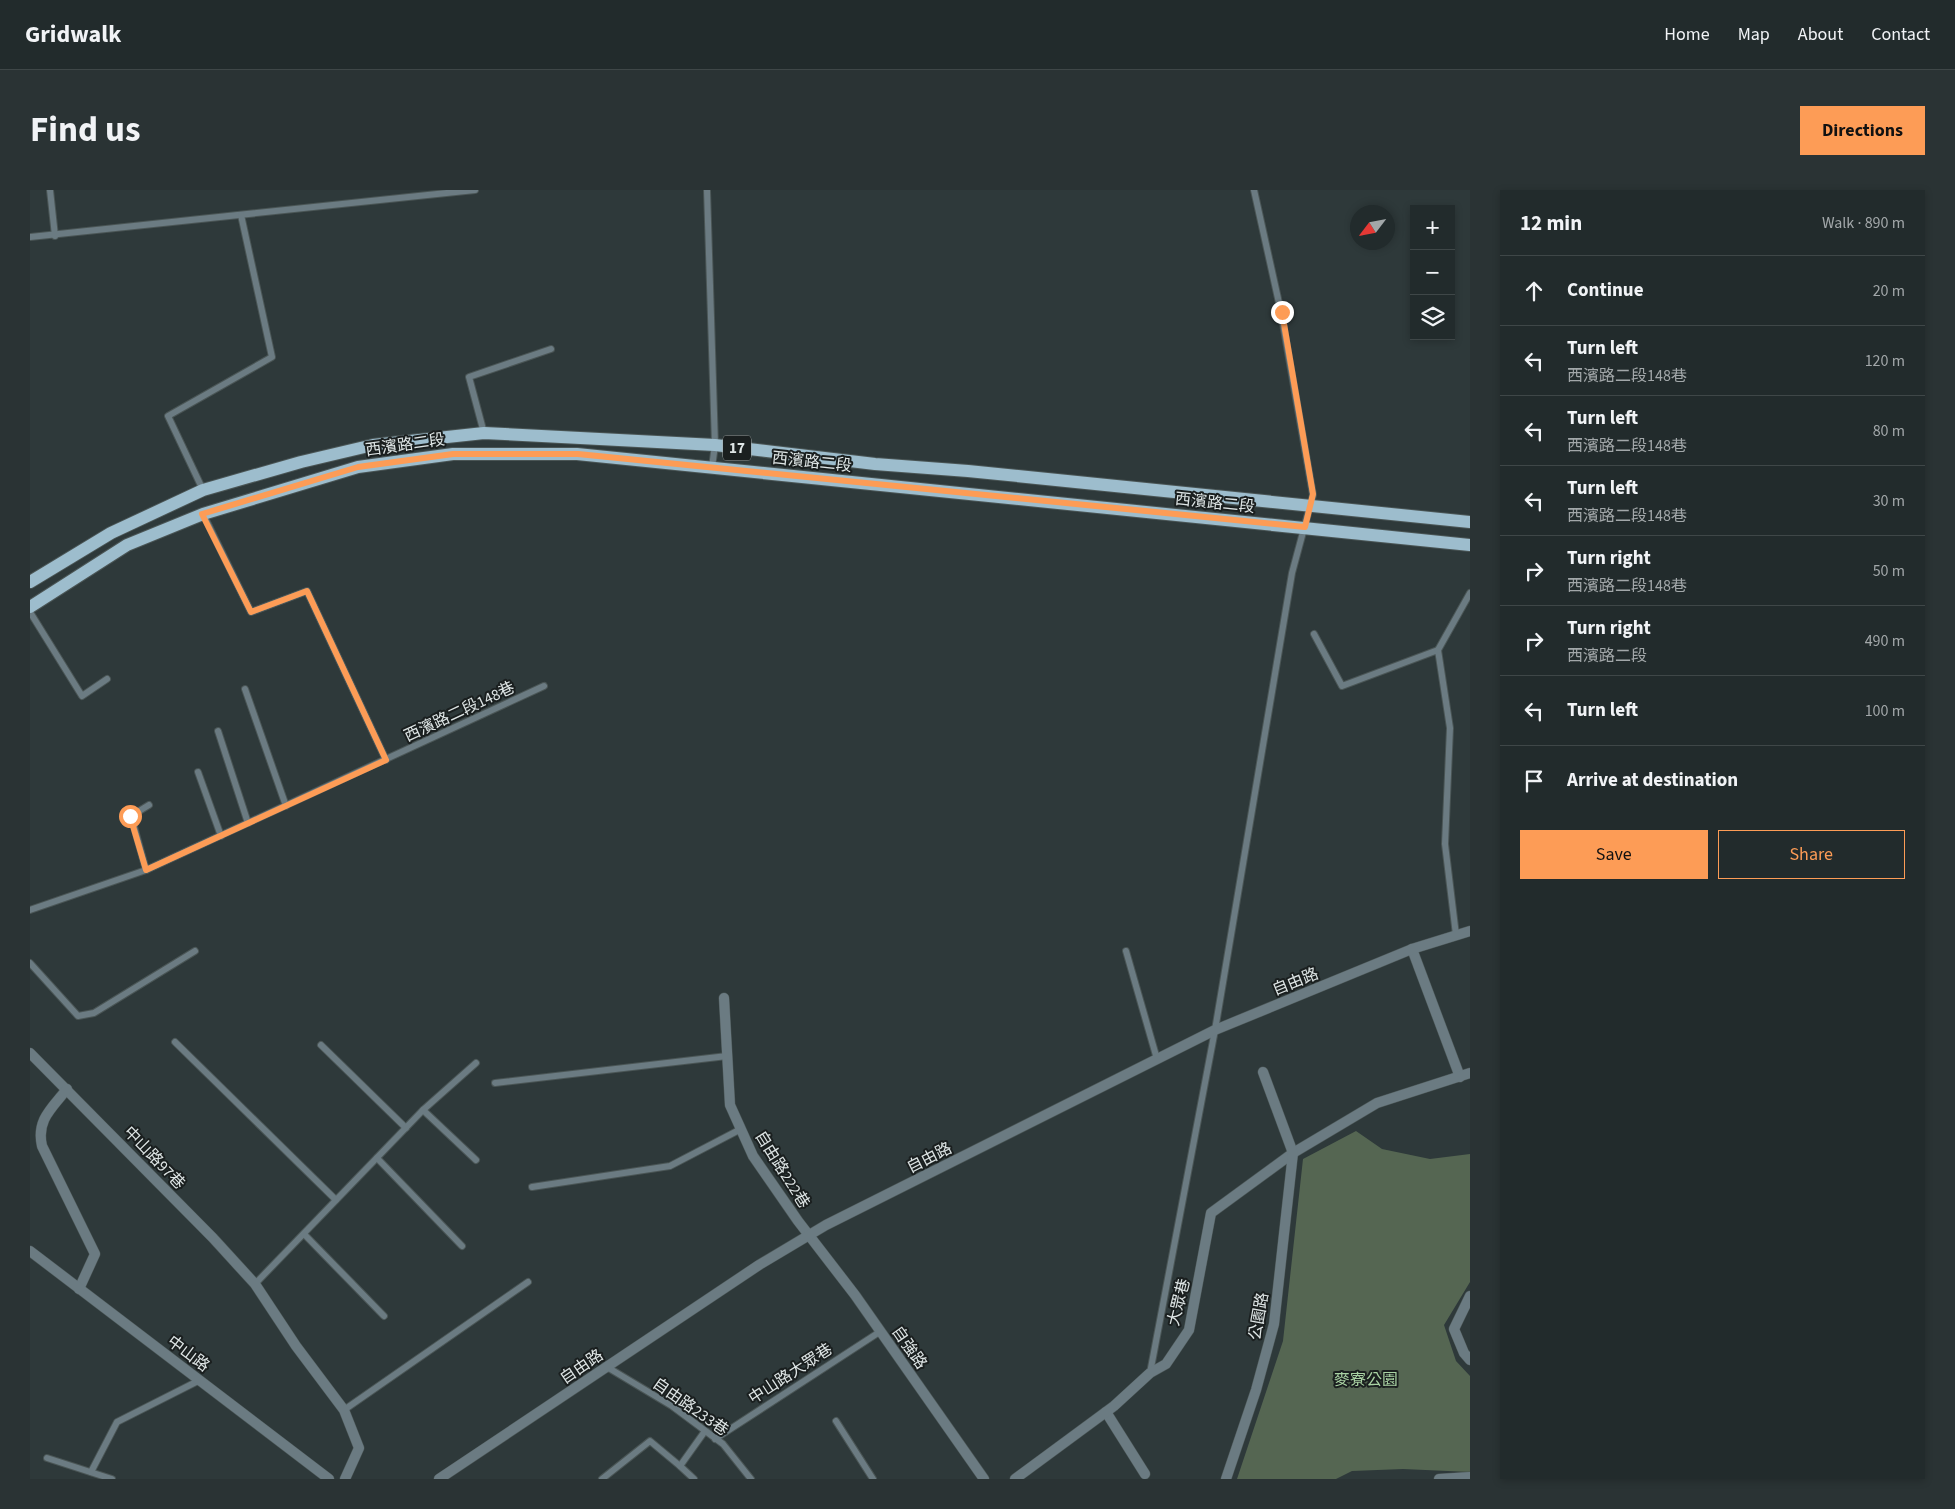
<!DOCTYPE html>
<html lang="en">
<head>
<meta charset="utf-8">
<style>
  body { margin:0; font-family:"Source Sans 3","Noto Sans TC",sans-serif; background:#2a3334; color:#f1f3f6 }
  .controls { position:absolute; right:15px; top:15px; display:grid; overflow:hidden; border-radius:0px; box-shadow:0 2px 8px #0003 }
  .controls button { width:45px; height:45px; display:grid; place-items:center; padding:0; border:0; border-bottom:1px solid #3f4748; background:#222b2c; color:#f1f3f6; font:25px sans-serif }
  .compass { position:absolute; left:1320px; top:15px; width:45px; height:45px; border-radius:50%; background:#222b2c; box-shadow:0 2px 8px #0003; rotate:238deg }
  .stop { position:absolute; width:15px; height:15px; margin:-11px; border:4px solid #fd9c56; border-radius:50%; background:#fff }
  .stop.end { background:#fd9c56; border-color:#fff; box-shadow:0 1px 5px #0008 }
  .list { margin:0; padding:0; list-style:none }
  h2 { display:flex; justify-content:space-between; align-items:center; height:65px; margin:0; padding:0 20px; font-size:21px }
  h2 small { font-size:16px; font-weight:400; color:#a2a7a9 }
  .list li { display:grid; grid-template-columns:32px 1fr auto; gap:15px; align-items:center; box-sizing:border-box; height:70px; padding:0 20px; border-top:1px solid #3f4748 }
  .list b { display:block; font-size:19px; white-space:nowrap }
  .list p { margin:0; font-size:16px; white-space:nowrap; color:#a2a7a9 }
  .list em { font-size:16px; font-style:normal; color:#a2a7a9 }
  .actions { display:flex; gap:10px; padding:15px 20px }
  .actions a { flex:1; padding:11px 0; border:1px solid #fd9c56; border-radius:0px; text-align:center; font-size:18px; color:#fd9c56 }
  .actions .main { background:#fd9c56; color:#111 }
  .icon { flex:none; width:28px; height:28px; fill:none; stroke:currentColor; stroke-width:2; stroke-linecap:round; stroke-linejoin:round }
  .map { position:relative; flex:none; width:1440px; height:1289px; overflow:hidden; border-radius:0px }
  header { display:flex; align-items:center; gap:30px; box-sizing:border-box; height:70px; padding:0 25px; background:#222b2c; border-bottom:1px solid #3f4748 }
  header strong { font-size:24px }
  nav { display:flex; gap:28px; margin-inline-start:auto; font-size:18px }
  .intro { display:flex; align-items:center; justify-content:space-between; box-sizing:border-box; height:120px; padding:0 30px }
  h1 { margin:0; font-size:35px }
  .button { padding:12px 22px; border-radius:0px; background:#fd9c56; color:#111; font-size:18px; font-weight:700 }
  main { display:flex; gap:30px; padding:0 30px }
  aside { flex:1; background:#222b2c; border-radius:0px; box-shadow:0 2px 8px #0003 }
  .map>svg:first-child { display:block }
  .park { fill:#556652 }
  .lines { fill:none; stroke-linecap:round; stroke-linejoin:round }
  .lane-casing { stroke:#4a5555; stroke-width:8 }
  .street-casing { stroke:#4a5555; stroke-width:11 }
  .primary-casing { stroke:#4a5555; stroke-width:14 }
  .lane { stroke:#6b7b82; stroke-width:6 }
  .street { stroke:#6b7b82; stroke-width:10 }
  .primary { stroke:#9dbdcd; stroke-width:12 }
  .route { stroke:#fd9c56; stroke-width:6 }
  .labels { text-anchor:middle; stroke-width:4; stroke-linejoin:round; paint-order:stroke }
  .shield { fill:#1a1f1f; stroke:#a3aaaa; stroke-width:1 }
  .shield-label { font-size:15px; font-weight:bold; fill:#dee5e5 }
  .street-label { font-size:16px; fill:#dee5e5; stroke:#1a1f1f }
  .park-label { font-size:16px; fill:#a9d2a3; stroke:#1a1f1f }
</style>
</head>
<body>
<header>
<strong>Gridwalk</strong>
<nav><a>Home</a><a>Map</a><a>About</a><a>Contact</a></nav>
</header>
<div class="intro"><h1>Find us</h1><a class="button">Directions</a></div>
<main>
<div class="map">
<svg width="1440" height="1289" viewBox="0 0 1440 1289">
  <rect width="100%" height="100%" fill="#2e393a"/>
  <polygon class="park" points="1326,941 1352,959 1400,969 1440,964 1440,1092 1414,1135 1426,1171 1440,1186 1440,1282 1373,1279 1322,1281 1306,1289 1207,1289 1253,1151 1273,969"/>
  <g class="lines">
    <defs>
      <g id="lane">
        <polyline points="20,0 25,46"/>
        <polyline points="677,0 685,255 682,277"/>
        <polyline points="0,47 445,0"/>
        <polyline points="454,243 439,187 521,159"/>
        <polyline points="173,300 138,226 242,167 211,25"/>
        <polyline points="173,324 221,422 277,401 356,570"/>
        <polyline points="0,422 52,506 77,489"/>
        <polyline points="1284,444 1312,496 1408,460 1420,538 1415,654 1426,745"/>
        <polyline points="1408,460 1440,403"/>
        <polyline points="215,499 256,616"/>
        <polyline points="188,541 218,633"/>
        <polyline points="168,582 191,646"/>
        <polyline points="116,680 101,626 119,615"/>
        <polyline points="0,720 116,680 514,496"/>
        <polyline points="1096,761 1127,869"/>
        <polyline points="0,773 48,826 64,823 165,761"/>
        <polyline points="145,852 306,1010"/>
        <polyline points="291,855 376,938"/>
        <polyline points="465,893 697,866"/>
        <polyline points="393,920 446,970"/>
        <polyline points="347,968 432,1056"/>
        <polyline points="502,997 640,976 711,939"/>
        <polyline points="274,1044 354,1126"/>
        <polyline points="225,1094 393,920 446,873"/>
        <polyline points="577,1177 642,1216 693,1254 721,1289"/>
        <polyline points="1120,1183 1185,840 1262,383 1283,305 1251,122 1224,0"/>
        <polyline points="314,1220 498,1092"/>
        <polyline points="806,1231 843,1289"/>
        <polyline points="685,1249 851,1141"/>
        <polyline points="17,1268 82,1289"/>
        <polyline points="61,1282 87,1232 170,1190"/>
        <polyline points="572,1289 620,1251 650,1276"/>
        <polyline points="664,1289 650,1276 675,1241"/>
      </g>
      <g id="street">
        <polyline points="1382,759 1430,887"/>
        <polyline points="694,808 700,915 723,966 768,1031 825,1105 954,1289"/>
        <polyline points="0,863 183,1048 225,1094 266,1156 314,1220 329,1258 315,1289"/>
        <path d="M37,899c-15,19 -31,31 -25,57l53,108 -16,35"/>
        <polyline points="0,1061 299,1289"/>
        <polyline points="1440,1106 1424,1139 1434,1163 1440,1170"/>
        <polyline points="1076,1222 1115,1284"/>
        <polyline points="409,1289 729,1075 796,1035 1185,840 1382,759 1440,741"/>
        <polyline points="985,1289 1084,1216 1120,1183 1136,1174 1159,1140 1181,1023 1263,963 1347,913 1440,883"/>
        <polyline points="1196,1289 1226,1200 1244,1134 1263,963 1233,882"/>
        <polyline points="1409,1289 1440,1287"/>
      </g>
      <g id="primary">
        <polyline points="0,392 81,343 173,300 271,272 343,255 454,243 685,255 845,274 938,281 1440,332"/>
        <polyline points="0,417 97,355 173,324 328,277 423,264 547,264 1440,355"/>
      </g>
    </defs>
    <use href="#lane" class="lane-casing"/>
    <use href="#street" class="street-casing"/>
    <use href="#primary" class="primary-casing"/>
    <use href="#lane" class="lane"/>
    <use href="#street" class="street"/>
    <use href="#primary" class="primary"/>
  </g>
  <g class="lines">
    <polyline class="route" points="100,626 116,680 356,570 277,401 221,422 172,324 328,277 423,264 548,264 1275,337 1283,304 1252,122"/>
  </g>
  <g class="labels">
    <rect class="shield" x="693" y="245.5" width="28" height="25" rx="4"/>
    <g class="shield-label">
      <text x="707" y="263">17</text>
    </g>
    <g class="street-label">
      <text transform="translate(375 254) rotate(-8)" y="6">西濱路二段</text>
      <text transform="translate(782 271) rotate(6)" y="6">西濱路二段</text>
      <text transform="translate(1185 312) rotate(6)" y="6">西濱路二段</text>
      <text transform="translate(429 521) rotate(-25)" y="6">西濱路二段148巷</text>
      <text transform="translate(1265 791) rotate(-22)" y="6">自由路</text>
      <text transform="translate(125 967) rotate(46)" y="6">中山路97巷</text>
      <text transform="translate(899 967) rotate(-27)" y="6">自由路</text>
      <text transform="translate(753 979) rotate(58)" y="6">自由路222巷</text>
      <text transform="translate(1148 1112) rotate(-76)" y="6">大眾巷</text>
      <text transform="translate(1228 1126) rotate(-80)" y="6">公園路</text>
      <text transform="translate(880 1157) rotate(55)" y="6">自強路</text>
      <text transform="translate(159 1163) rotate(37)" y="6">中山路</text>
      <text transform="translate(551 1176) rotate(-34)" y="6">自由路</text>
      <text transform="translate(760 1183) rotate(-33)" y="6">中山路大眾巷</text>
      <text transform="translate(661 1216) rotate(35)" y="6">自由路233巷</text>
    </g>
    <g class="park-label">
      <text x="1336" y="1195">麥寮公園</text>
    </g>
  </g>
</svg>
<div class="controls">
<button>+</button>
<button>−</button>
<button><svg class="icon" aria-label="layers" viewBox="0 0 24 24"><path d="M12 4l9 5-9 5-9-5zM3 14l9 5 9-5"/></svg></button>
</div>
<svg class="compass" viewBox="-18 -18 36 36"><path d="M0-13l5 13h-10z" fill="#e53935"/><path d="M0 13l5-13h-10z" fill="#a2a7a9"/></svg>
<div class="stop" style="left:100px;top:626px"></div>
<div class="stop end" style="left:1252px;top:122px"></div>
</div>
<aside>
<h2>12 min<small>Walk · 890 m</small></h2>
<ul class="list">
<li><svg class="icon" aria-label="ahead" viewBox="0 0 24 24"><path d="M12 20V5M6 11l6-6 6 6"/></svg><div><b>Continue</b></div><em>20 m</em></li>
<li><svg class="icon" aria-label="left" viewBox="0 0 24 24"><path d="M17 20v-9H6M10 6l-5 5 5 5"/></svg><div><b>Turn left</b><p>西濱路二段148巷</p></div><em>120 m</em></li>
<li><svg class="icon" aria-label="left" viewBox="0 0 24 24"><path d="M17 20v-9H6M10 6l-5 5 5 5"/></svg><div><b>Turn left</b><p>西濱路二段148巷</p></div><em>80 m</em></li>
<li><svg class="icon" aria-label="left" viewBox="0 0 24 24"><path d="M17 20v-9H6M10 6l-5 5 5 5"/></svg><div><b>Turn left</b><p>西濱路二段148巷</p></div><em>30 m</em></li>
<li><svg class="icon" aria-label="right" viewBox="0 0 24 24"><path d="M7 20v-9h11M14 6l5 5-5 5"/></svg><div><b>Turn right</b><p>西濱路二段148巷</p></div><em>50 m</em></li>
<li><svg class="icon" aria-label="right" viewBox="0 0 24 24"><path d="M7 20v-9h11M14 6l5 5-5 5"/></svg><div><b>Turn right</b><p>西濱路二段</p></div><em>490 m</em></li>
<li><svg class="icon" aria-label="left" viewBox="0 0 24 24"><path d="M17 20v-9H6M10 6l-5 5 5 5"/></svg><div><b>Turn left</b></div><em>100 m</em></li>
<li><svg class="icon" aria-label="arrive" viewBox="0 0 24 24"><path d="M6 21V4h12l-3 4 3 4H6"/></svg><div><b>Arrive at destination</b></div></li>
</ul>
<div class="actions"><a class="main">Save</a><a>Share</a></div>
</aside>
</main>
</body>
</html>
